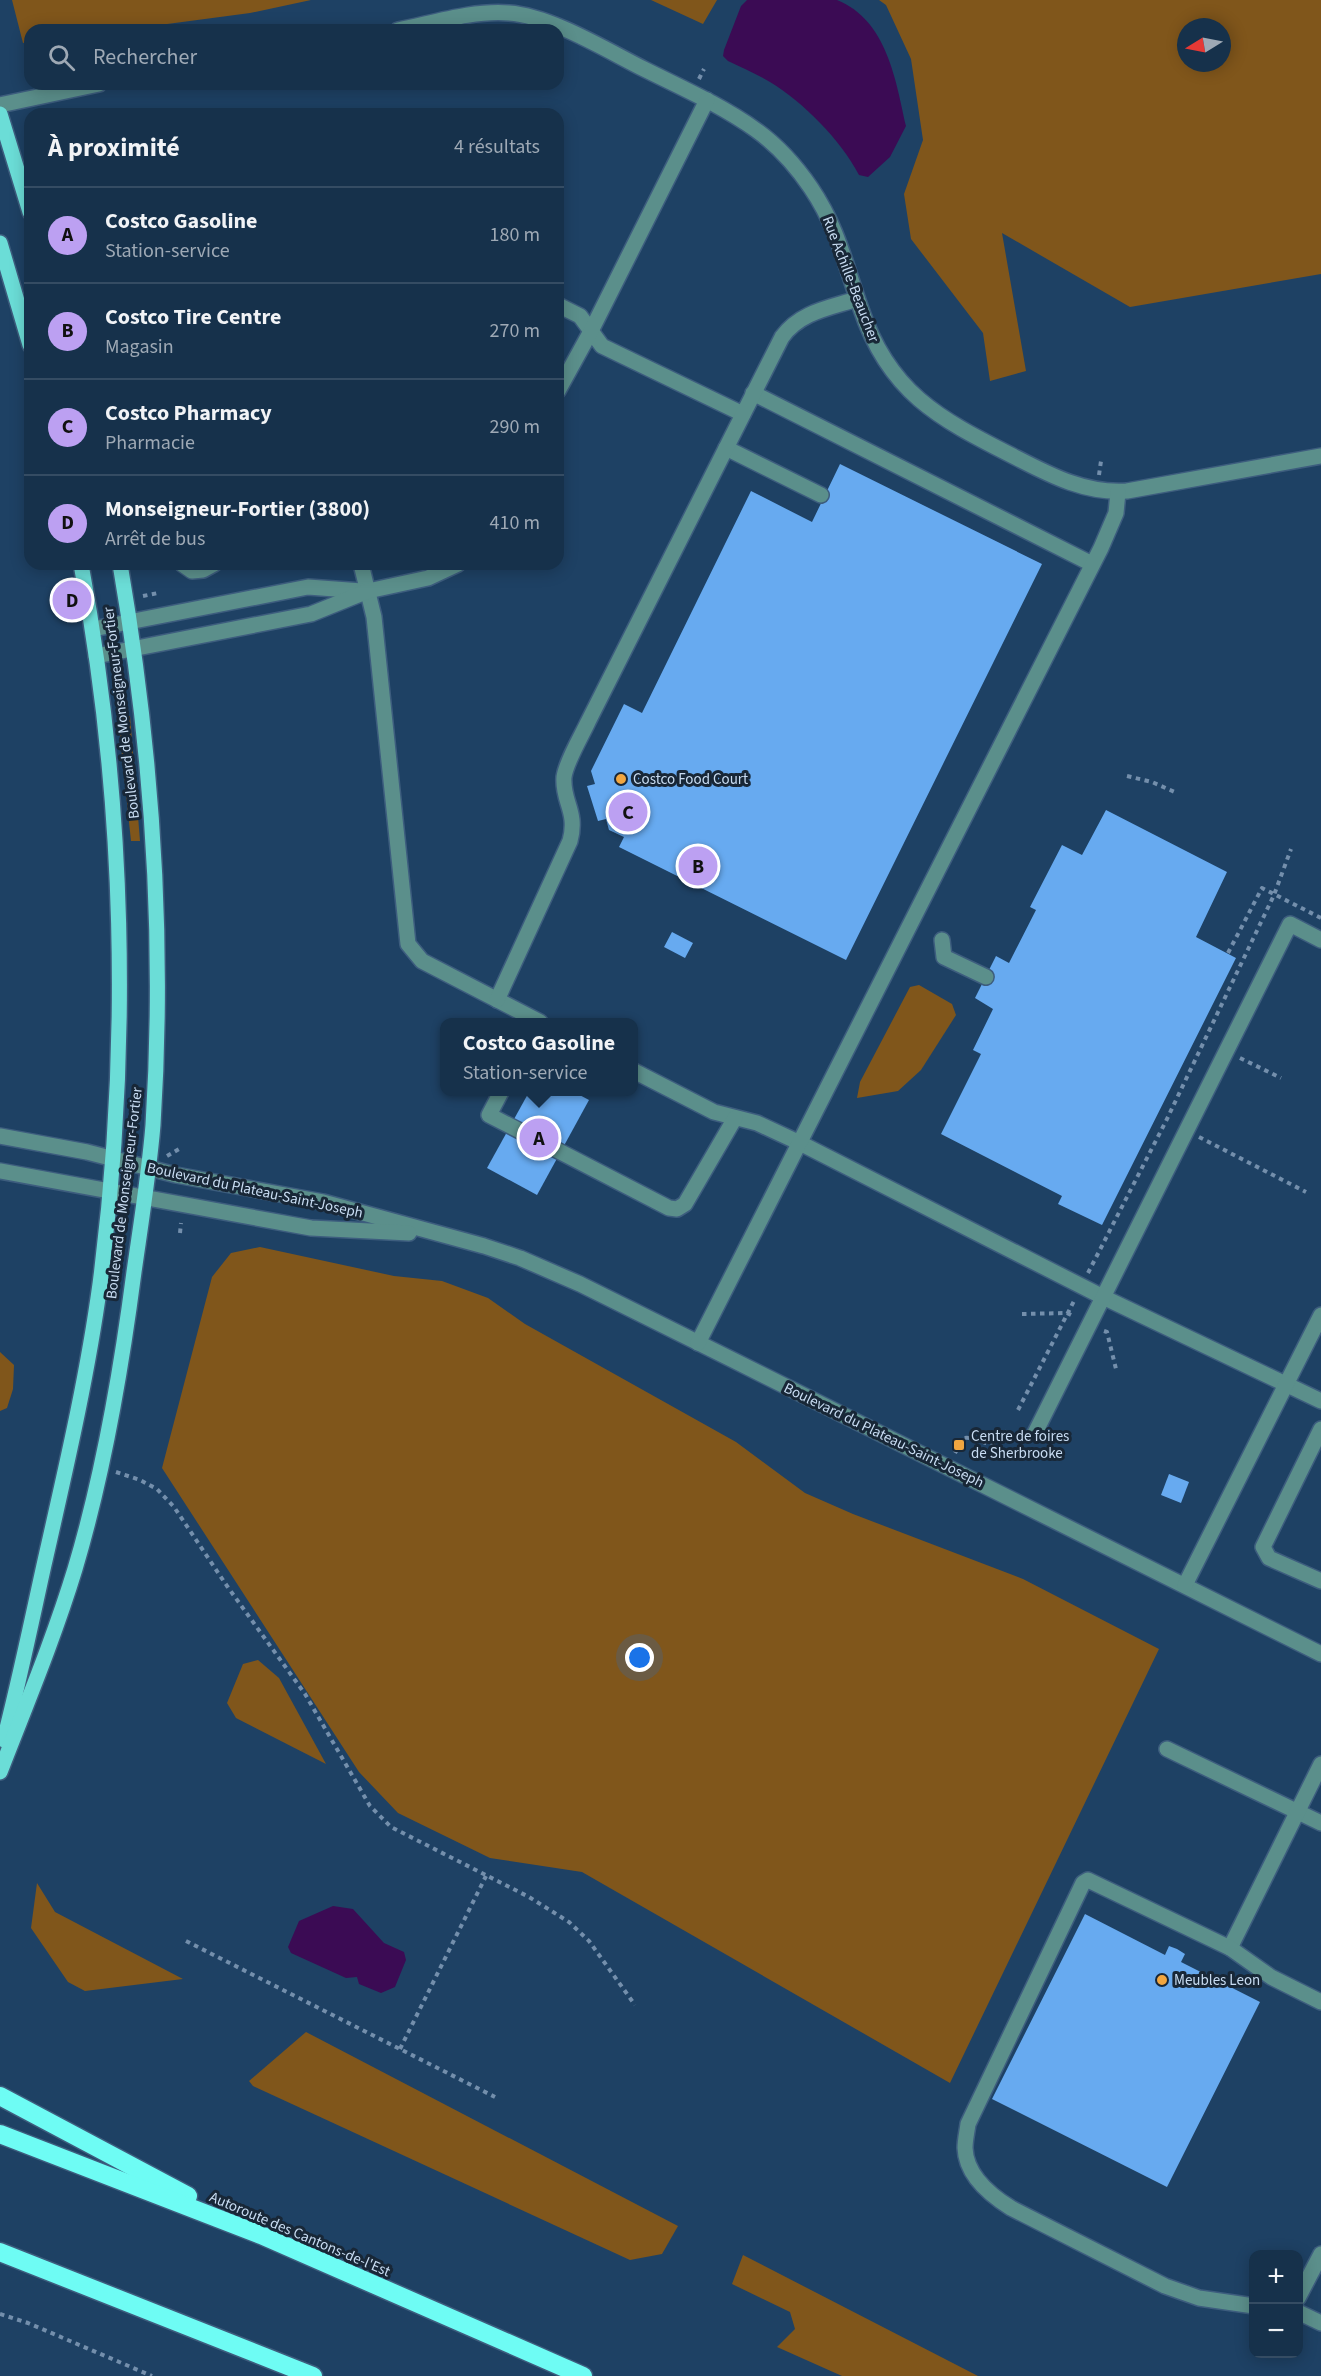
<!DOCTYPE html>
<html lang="fr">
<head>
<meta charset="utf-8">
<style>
  body { margin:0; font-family:"Source Sans 3",sans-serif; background:#233d55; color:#f1f3f6 }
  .controls { position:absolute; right:18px; bottom:18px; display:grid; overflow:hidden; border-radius:12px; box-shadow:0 3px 15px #0003 }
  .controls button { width:54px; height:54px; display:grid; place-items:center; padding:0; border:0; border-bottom:2px solid #354c63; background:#16314b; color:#f1f3f6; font:30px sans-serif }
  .compass { position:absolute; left:1177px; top:18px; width:54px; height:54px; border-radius:50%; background:#16314b; box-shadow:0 3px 15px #0003; rotate:260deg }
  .you { position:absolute; left:640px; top:1658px; width:21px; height:21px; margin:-15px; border:4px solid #fff; border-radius:50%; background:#1a73e8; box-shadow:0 0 0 9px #1a73e833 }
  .badge { display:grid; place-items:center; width:39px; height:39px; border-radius:50%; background:#bca0f2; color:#111; font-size:20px; font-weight:700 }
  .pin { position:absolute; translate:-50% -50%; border:3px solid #fff; box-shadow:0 2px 6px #0006 }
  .popup { position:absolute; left:440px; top:1018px; width:198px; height:78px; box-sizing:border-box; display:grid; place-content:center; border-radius:12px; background:#16314b; filter:drop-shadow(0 2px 4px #0005); font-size:20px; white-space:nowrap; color:#9ea9b5 }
  .popup b { font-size:22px; color:#f1f3f6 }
  .popup::after { content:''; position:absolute; left:50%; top:100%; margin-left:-12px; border:12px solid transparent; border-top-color:#16314b }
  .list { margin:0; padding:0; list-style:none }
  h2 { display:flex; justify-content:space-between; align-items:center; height:78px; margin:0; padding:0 24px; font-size:26px }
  h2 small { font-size:20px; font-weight:400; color:#9ea9b5 }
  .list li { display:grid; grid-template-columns:39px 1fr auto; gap:18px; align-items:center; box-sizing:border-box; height:96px; padding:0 24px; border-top:2px solid #354c63 }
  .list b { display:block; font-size:22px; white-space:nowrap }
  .list p { margin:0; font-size:20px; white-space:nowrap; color:#9ea9b5 }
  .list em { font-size:20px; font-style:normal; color:#9ea9b5 }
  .icon { flex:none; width:33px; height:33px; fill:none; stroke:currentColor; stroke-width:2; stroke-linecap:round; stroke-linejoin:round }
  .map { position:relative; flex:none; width:1321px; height:2376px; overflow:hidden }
  .search { position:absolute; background:#16314b; box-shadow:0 3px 15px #0003; left:24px; top:24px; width:540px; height:66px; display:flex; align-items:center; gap:15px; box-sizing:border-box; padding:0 21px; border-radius:18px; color:#9ea9b5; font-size:22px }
  .panel { position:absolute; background:#16314b; box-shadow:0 3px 15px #0003; left:24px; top:108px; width:540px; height:462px; border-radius:18px }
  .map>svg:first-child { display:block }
  .green { fill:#80561b; fill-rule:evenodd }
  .water { fill:#3b0b54 }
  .building { fill:#67aaf0 }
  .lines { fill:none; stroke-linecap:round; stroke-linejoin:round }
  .minor-casing { stroke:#3d5d7e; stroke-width:18 }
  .major-casing { stroke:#3d5d7e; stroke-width:18 }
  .highway-casing { stroke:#3d5d7e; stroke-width:21 }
  .path { stroke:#748fac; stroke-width:4; stroke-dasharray:4.5 4.5; stroke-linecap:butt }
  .minor { stroke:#5b8f8b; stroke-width:15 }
  .major { stroke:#6bddd7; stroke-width:15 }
  .highway { stroke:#6efcf4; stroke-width:18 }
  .poi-dot { fill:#f1a640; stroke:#182737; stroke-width:2 }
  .labels { text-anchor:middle; stroke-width:6; stroke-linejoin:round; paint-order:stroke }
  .street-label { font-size:15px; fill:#c8dcf2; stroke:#182737 }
  .poi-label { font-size:15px; fill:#c8dcf2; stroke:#182737; text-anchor:start }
</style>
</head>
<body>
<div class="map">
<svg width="1321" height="2376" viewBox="0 0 1321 2376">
  <rect width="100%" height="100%" fill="#1e4164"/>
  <g class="green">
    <polygon points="12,0 311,0 250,13 122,30 30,30 30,42 23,43"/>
    <polygon points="651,0 717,0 703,24"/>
    <path d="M879,0h442v274l-191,33 -128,-74 24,138 -36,10 -7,-48 -72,-94 -7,-45 19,-54 -12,-81 -25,-54zM1186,27h36v36h-36z"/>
    <polygon points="130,716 140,841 131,841 118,717"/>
    <polygon points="919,985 952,1004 956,1015 921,1070 898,1091 857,1098 860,1082 910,987"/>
    <polygon points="260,1247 394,1276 442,1281 488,1298 525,1324 736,1442 805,1493 853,1514 1023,1579 1159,1649 950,2083 582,1872 490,1858 398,1813 359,1772 162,1468 212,1277 231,1253"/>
    <polygon points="0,1352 14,1365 13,1389 7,1408 0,1411"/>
    <polygon points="258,1660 279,1678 326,1764 236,1718 227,1703 243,1664"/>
    <polygon points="37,1883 55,1912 183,1979 85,1991 68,1982 31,1928"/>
    <polygon points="306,2032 678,2226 662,2254 630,2260 253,2086 249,2081"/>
    <polygon points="743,2255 978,2376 842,2376 777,2347 795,2329 790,2312 732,2284"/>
  </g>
  <g class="water">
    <path d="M747,0h90c50,20 59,81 69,126l-16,31 -22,20 -9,-2c-19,-36 -55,-72 -89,-93 -13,-8 -28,-14 -42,-21l-5,-5 1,-6 17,-44z"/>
    <polygon points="333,1906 353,1909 384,1943 404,1952 406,1960 395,1987 381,1993 359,1984 357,1977 346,1978 291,1953 288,1947 299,1921"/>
  </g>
  <g class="building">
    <polygon points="840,464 1042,564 846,960 619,847 624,837 609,830 606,819 598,821 587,786 595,784 591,771 624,704 642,713 751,491 812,522"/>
    <polygon points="1106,810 1227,872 1196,937 1236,958 1102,1225 1058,1204 1062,1196 941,1134 981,1054 973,1050 993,1009 975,998 996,956 1009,963 1036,910 1030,907 1062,845 1082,855"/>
    <polygon points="672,932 693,943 685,958 664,947"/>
    <polygon points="529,1092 574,1092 589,1100 537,1195 487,1168"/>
    <polygon points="1169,1474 1189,1482 1181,1503 1161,1495"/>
    <polygon points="1085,1914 1165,1955 1169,1946 1177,1949 1185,1954 1181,1962 1260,2002 1167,2187 992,2099"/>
  </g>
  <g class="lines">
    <defs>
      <g id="minor">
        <path d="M398,30c35,-7 75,-20 111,-17 42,3 97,37 135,56 38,19 77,36 112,61 21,15 40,36 55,58 27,40 34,76 50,121 28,83 77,109 150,146 37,19 73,39 116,36l194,-35"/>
        <polyline points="0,105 99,84"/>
        <polyline points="558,305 580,316 602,346 743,414"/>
        <polyline points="558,391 591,331 707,100"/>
        <polyline points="753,393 1092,564"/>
        <polyline points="726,448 821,495"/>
        <polyline points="182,564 192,571 203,570 214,564"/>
        <polyline points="361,564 374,617 408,944 422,961 540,1022"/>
        <polyline points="93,629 308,587 362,591"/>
        <polyline points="96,656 311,614 368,591 428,578 458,564"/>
        <polyline points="942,940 944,957 986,977"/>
        <path d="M497,1000l73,-159c8,-30 -8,-39 -6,-64 2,-15 17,-40 24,-55l194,-385c18,-25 47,-29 75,-38"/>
        <polyline points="634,1071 714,1112 757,1123 800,1143 1103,1297 1321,1401"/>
        <polyline points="501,1092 489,1115 669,1208 677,1209 685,1204 735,1118"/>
        <polyline points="0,1136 87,1152 176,1175 323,1202 484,1246 520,1258 580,1284 737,1362 1321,1654"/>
        <polyline points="0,1171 311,1228 409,1233"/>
        <polyline points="698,1343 1101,548 1116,513 1118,492"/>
        <polyline points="1321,1429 1263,1547 1269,1558 1321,1581"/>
        <polyline points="1035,1433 1290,924 1321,940"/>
        <polyline points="1185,1585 1321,1315"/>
        <polyline points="1167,1749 1321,1823"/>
        <polyline points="1230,1948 1321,1764"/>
        <polyline points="1298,2298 1321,2254"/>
        <path d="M1254,2306l-55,-8 -34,-12 -154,-78c-21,-13 -45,-33 -46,-60 0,-8 2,-16 3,-24l115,-241 5,-3 142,68 41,29 50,25"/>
        <polyline points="1298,2312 1321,2323"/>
      </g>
      <g id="major">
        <polyline points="0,114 30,212"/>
        <polyline points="0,243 30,345"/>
        <path d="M4,1740c15,-58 27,-116 40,-175 21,-93 43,-186 56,-281 31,-238 25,-484 -19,-720"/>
        <path d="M0,1772c26,-67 54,-134 75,-203 29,-97 46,-197 59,-297 7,-49 15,-98 19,-147 12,-188 -1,-376 -33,-561"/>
      </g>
      <g id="highway">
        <polyline points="0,2096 188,2196"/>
        <polyline points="0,2134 261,2235 583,2376"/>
        <polyline points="0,2252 313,2376"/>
      </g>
    </defs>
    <use href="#minor" class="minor-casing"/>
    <use href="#major" class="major-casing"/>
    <use href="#highway" class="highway-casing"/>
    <g class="path">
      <polyline points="699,79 704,69"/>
      <polyline points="1099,475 1101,461"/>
      <polyline points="143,596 158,593"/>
      <polyline points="1127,776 1152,782 1177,793"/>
      <polyline points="1228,953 1262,888 1321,918"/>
      <polyline points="1240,1058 1281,1078"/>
      <polyline points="1199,1137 1306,1192"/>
      <polyline points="167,1156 181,1148"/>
      <polyline points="180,1233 181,1223"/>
      <polyline points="1088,1273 1166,1121 1274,895 1291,849"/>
      <polyline points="1022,1314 1067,1313 1075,1317"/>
      <polyline points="1104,1331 1107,1332 1116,1369"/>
      <polyline points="1018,1410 1074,1301"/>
      <path d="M955,1453l9,-15c21,-2 28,20 44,-9"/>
      <polyline points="116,1472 140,1480 157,1489 174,1507 227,1586 305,1694 370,1806 391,1827 529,1897 569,1922 589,1941 635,2005"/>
      <polyline points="186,1941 495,2097"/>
      <polyline points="400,2049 486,1876"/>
      <polyline points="0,2314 28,2323 152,2376"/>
    </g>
    <use href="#minor" class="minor"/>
    <use href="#major" class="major"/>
    <use href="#highway" class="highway"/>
  </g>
  <g class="poi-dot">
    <circle cx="621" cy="779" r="6"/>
    <rect x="953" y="1439" width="12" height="12" rx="3"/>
    <circle cx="1162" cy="1980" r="6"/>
  </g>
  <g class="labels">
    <g class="street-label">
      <text transform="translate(851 279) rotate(69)" y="5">Rue Achille-Beaucher</text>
      <text transform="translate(121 713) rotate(-97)" y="5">Boulevard de Monseigneur-Fortier</text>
      <text transform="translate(255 1190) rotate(12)" y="5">Boulevard du Plateau-Saint-Joseph</text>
      <text transform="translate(124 1193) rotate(-83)" y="5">Boulevard de Monseigneur-Fortier</text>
      <text transform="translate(884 1435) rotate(26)" y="5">Boulevard du Plateau-Saint-Joseph</text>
      <text transform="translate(300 2234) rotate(23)" y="5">Autoroute des Cantons-de-l'Est</text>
    </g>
    <g class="poi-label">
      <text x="633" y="784">Costco Food Court</text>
      <text x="971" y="1441">Centre de foires<tspan x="971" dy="17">de Sherbrooke</tspan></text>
      <text x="1174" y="1985">Meubles Leon</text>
    </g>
  </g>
</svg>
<div class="controls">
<button>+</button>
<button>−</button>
</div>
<svg class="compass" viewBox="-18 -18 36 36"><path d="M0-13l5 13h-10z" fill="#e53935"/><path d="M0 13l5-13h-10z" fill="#9ea9b5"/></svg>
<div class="you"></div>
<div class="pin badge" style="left:539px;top:1138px">A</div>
<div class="popup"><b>Costco Gasoline</b>Station-service</div>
<div class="pin badge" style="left:698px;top:866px">B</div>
<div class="pin badge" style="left:628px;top:812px">C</div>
<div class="pin badge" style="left:72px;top:600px">D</div>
<div class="search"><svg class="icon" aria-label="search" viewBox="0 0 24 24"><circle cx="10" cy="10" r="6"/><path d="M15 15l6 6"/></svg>Rechercher</div>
<section class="panel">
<h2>À proximité<small>4 résultats</small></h2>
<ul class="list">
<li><span class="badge">A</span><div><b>Costco Gasoline</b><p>Station-service</p></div><em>180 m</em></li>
<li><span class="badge">B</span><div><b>Costco Tire Centre</b><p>Magasin</p></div><em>270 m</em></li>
<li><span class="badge">C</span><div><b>Costco Pharmacy</b><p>Pharmacie</p></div><em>290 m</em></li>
<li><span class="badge">D</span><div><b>Monseigneur-Fortier (3800)</b><p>Arrêt de bus</p></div><em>410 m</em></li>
</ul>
</section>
</div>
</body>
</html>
